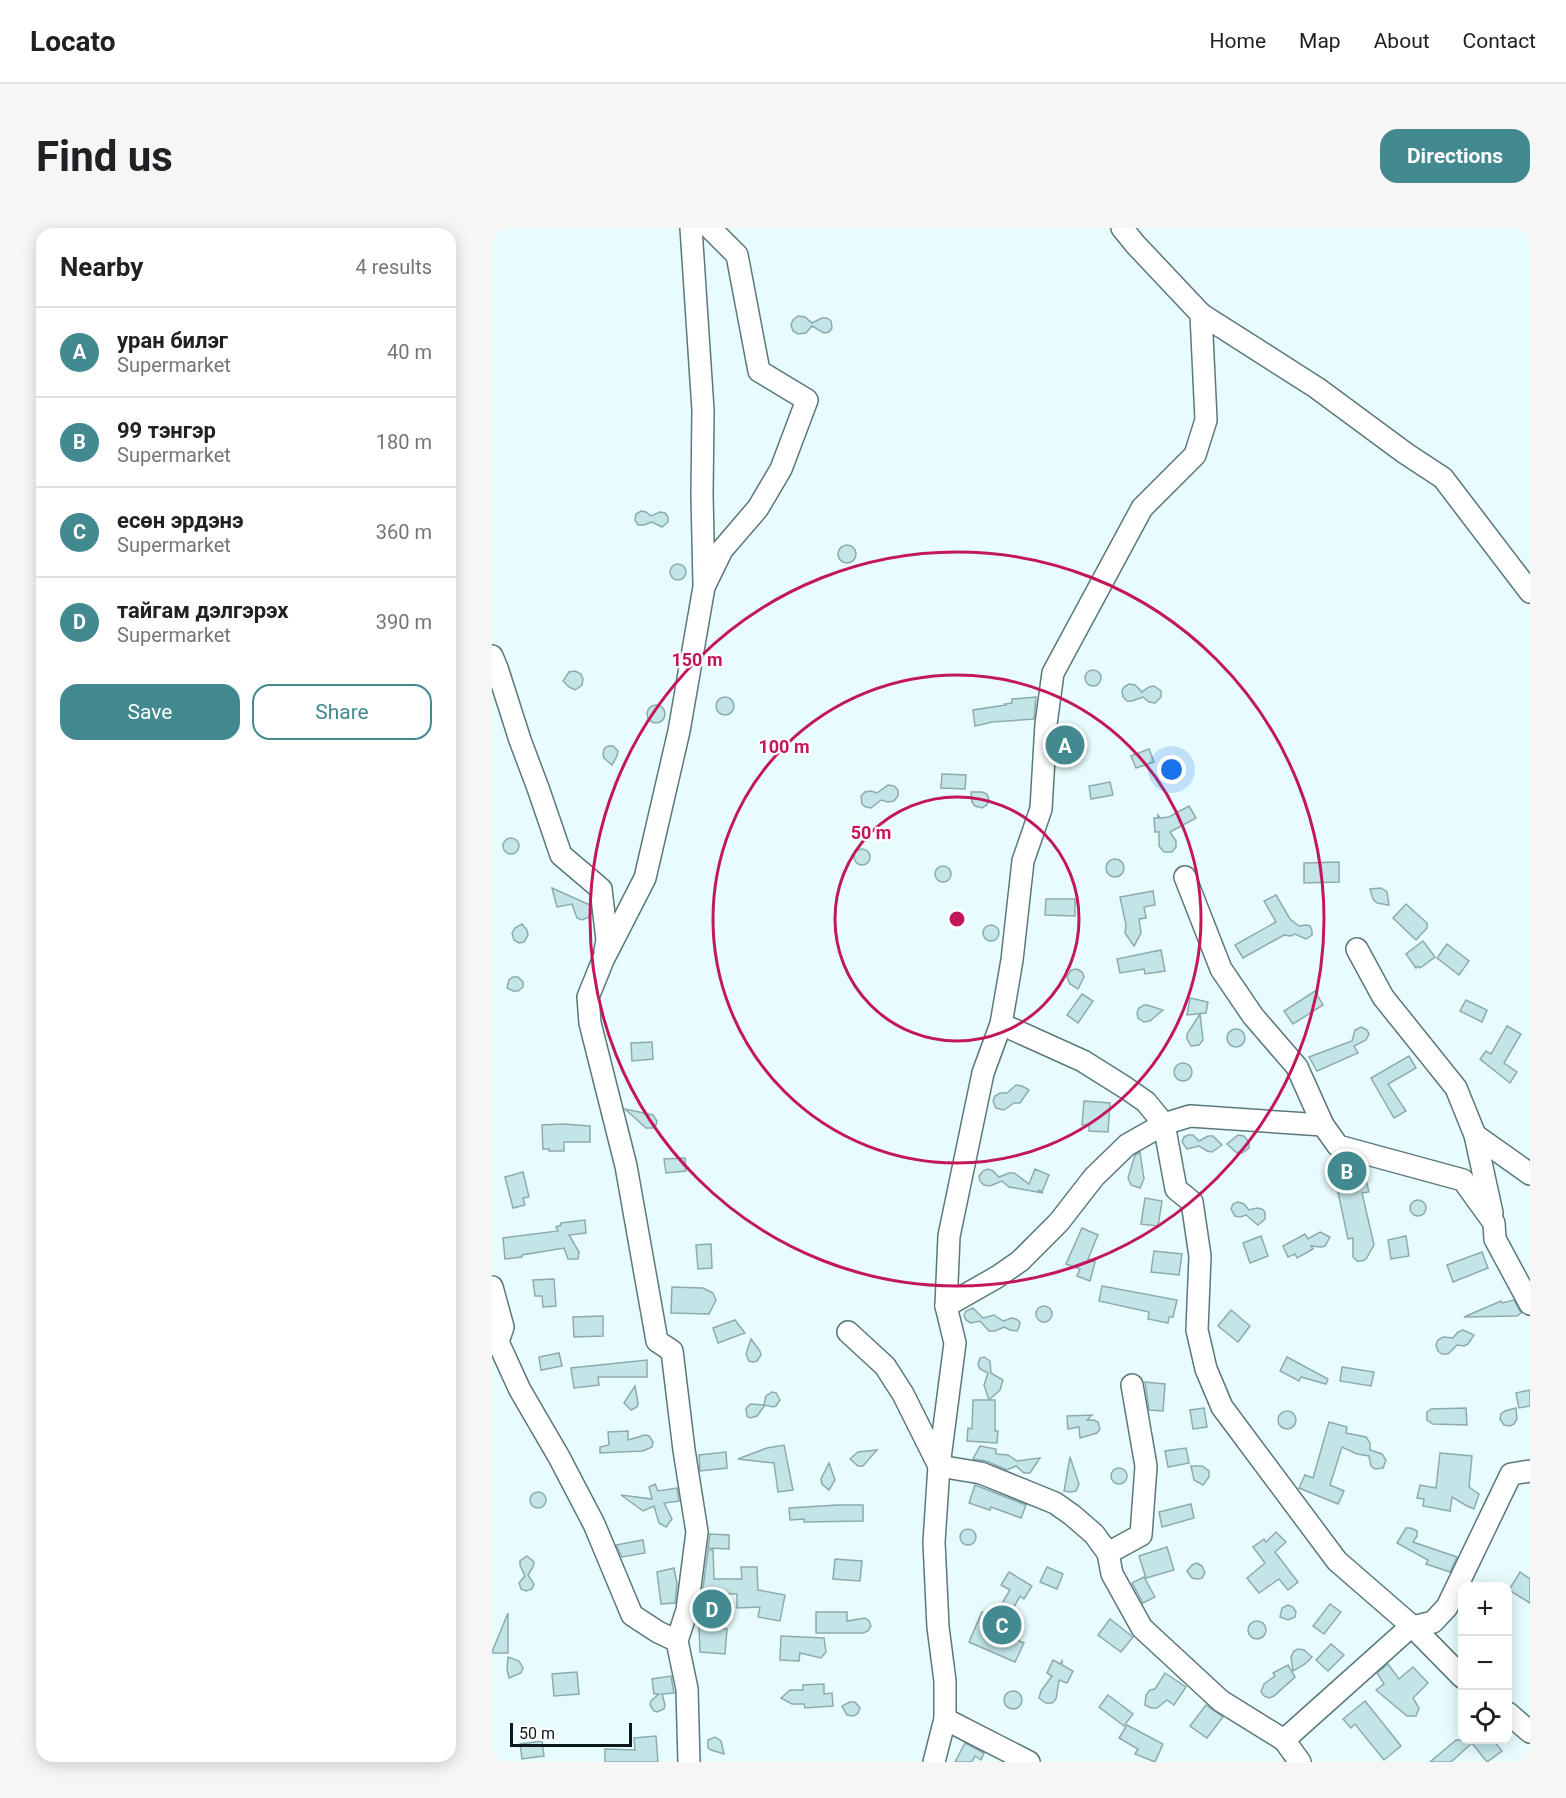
<!DOCTYPE html>
<html lang="en">
<head>
<meta charset="utf-8">
<style>
  body { margin:0; font-family:Roboto,sans-serif; background:#f6f6f6; color:#202124 }
  .controls { position:absolute; right:18px; bottom:18px; display:grid; overflow:hidden; border-radius:12px; box-shadow:0 3px 15px #0003 }
  .controls button { width:54px; height:54px; display:grid; place-items:center; padding:0; border:0; border-bottom:2px solid #e0e0e0; background:#fff; color:#202124; font:30px sans-serif }
  .scale { position:absolute; left:18px; bottom:15px; width:122px; box-sizing:border-box; padding-left:6px; border:3px solid #0d191a; border-top:0; font-size:16px; line-height:21px; white-space:nowrap; color:#0d191a; -webkit-text-stroke:4px #fff; paint-order:stroke }
  .you { position:absolute; left:680px; top:542px; width:21px; height:21px; margin:-15px; border:4px solid #fff; border-radius:50%; background:#1a73e8; box-shadow:0 0 0 9px #1a73e833 }
  .badge { display:grid; place-items:center; width:39px; height:39px; border-radius:50%; background:#428990; color:#fff; font-size:20px; font-weight:700 }
  .pin { position:absolute; translate:-50% -50%; border:3px solid #fff; box-shadow:0 2px 6px #0006 }
  .list { margin:0; padding:0; list-style:none }
  h2 { display:flex; justify-content:space-between; align-items:center; height:78px; margin:0; padding:0 24px; font-size:26px }
  h2 small { font-size:20px; font-weight:400; color:#757577 }
  .list li { display:grid; grid-template-columns:39px 1fr auto; gap:18px; align-items:center; box-sizing:border-box; height:90px; padding:0 24px; border-top:2px solid #e0e0e0 }
  .list b { display:block; font-size:22px; white-space:nowrap }
  .list p { margin:0; font-size:20px; white-space:nowrap; color:#757577 }
  .list em { font-size:20px; font-style:normal; color:#757577 }
  .actions { display:flex; gap:12px; padding:18px 24px }
  .actions a { flex:1; padding:14px 0; border:2px solid #428990; border-radius:18px; text-align:center; font-size:21px; color:#428990 }
  .actions .main { background:#428990; color:#fff }
  .icon { flex:none; width:33px; height:33px; fill:none; stroke:currentColor; stroke-width:2; stroke-linecap:round; stroke-linejoin:round }
  .map { position:relative; flex:none; width:1038px; height:1534px; overflow:hidden; border-radius:18px }
  header { display:flex; align-items:center; gap:36px; box-sizing:border-box; height:84px; padding:0 30px; background:#fff; border-bottom:2px solid #e0e0e0 }
  header strong { font-size:28px }
  nav { display:flex; gap:33px; margin-inline-start:auto; font-size:21px }
  .intro { display:flex; align-items:center; justify-content:space-between; box-sizing:border-box; height:144px; padding:0 36px }
  h1 { margin:0; font-size:42px }
  .button { padding:15px 27px; border-radius:18px; background:#428990; color:#fff; font-size:21px; font-weight:700 }
  main { display:flex; gap:36px; padding:0 36px }
  aside { flex:1; background:#fff; border-radius:18px; box-shadow:0 3px 15px #0003 }
  .map>svg:first-child { display:block }
  .building { fill:#c4e5e8; stroke:#8cabae; stroke-width:1.5 }
  .lines { fill:none; stroke-linecap:round; stroke-linejoin:round }
  .minor-casing { stroke:#5a787b; stroke-width:24 }
  .minor { stroke:#fff; stroke-width:21 }
  .ring { fill:none; stroke:#c2185b; stroke-width:3 }
  .centre { fill:#c2185b; stroke:#fff; stroke-width:3 }
  .ring-label { font-size:18px; text-anchor:middle; font-weight:bold; fill:#c2185b; stroke:#fff; stroke-width:4.5; stroke-linejoin:round; paint-order:stroke }
</style>
</head>
<body>
<header>
<strong>Locato</strong>
<nav><a>Home</a><a>Map</a><a>About</a><a>Contact</a></nav>
</header>
<div class="intro"><h1>Find us</h1><a class="button">Directions</a></div>
<main>
<aside>
<h2>Nearby<small>4 results</small></h2>
<ul class="list">
<li><span class="badge">A</span><div><b>уран билэг</b><p>Supermarket</p></div><em>40 m</em></li>
<li><span class="badge">B</span><div><b>99 тэнгэр</b><p>Supermarket</p></div><em>180 m</em></li>
<li><span class="badge">C</span><div><b>есөн эрдэнэ</b><p>Supermarket</p></div><em>360 m</em></li>
<li><span class="badge">D</span><div><b>тайгам дэлгэрэх</b><p>Supermarket</p></div><em>390 m</em></li>
</ul>
<div class="actions"><a class="main">Save</a><a>Share</a></div>
</aside>
<div class="map">
<svg width="1038" height="1534" viewBox="0 0 1038 1534">
  <rect width="100%" height="100%" fill="#e8fcfd"/>
  <g class="building">
    <polygon points="306,88 313,89 320,95 330,90 335,90 339,93 340,100 337,104 332,105 320,98 314,105 306,106 301,103 299,97 301,92"/>
    <polygon points="149,283 154,284 159,288 168,284 173,285 176,289 176,294 170,299 160,294 152,297 146,297 143,292 144,286"/>
    <circle cx="355" cy="326" r="9"/>
    <circle cx="186" cy="344" r="8"/>
    <circle cx="601" cy="450" r="8"/>
    <polygon points="83,443 89,446 91,451 90,457 83,462 77,459 71,453 77,444"/>
    <polygon points="637,456 643,457 650,464 657,459 662,458 669,463 669,469 663,475 657,474 651,469 640,473 635,473 631,469 630,463 632,459"/>
    <circle cx="233" cy="478" r="9"/>
    <polygon points="544,469 542,491 500,494 483,498 481,482 514,477 513,476 520,475 520,471"/>
    <circle cx="164" cy="486" r="9"/>
    <polygon points="116,518 121,518 126,523 125,528 120,537 112,530 111,526 112,521"/>
    <polygon points="657,521 662,534 644,540 639,528"/>
    <polygon points="450,546 474,547 473,561 449,560"/>
    <polygon points="618,554 621,567 599,571 597,558"/>
    <polygon points="396,557 402,558 406,562 406,568 402,573 396,574 389,572 379,580 374,579 370,576 369,568 373,564 379,563 385,565"/>
    <polygon points="479,564 490,564 495,566 497,572 495,577 490,580 483,578 480,574"/>
    <polygon points="697,578 704,590 678,604 684,613 684,619 680,624 672,624 667,618 667,604 663,604 662,590 666,590 666,587 668,590 677,589"/>
    <circle cx="19" cy="618" r="8"/>
    <circle cx="370" cy="629" r="8"/>
    <circle cx="623" cy="640" r="9"/>
    <polygon points="847,634 847,654 812,655 812,635"/>
    <circle cx="451" cy="646" r="8"/>
    <polygon points="60,660 98,677 99,685 97,689 90,692 85,690 80,676 65,679"/>
    <polygon points="889,660 895,664 897,677 885,675 881,671 878,661"/>
    <polygon points="661,663 663,677 652,679 654,690 647,691 649,705 642,718 633,705 634,697 628,669"/>
    <polygon points="784,667 798,691 807,698 814,697 818,698 820,703 820,707 814,711 803,706 799,708 792,707 751,730 743,717 784,694 772,673"/>
    <polygon points="554,671 583,671 583,688 553,687"/>
    <polygon points="914,676 935,695 935,700 924,712 901,690"/>
    <polygon points="30,696 35,702 36,707 32,714 27,715 22,712 20,705 23,700"/>
    <circle cx="499" cy="705" r="8"/>
    <polygon points="931,713 943,729 928,740 926,738 924,740 914,726"/>
    <polygon points="955,716 977,733 967,747 945,730"/>
    <polygon points="669,722 673,743 653,746 652,741 628,745 625,731"/>
    <polygon points="585,741 590,744 592,749 586,761 578,756 575,749 579,742"/>
    <polygon points="21,749 26,749 31,754 31,759 26,763 21,763 15,760 17,752"/>
    <polygon points="823,763 831,777 801,796 792,783"/>
    <polygon points="590,766 601,773 586,795 575,787"/>
    <polygon points="698,770 716,774 714,785 695,787"/>
    <polygon points="974,772 995,782 990,794 968,783"/>
    <polygon points="652,777 655,777 671,782 658,793 652,794 646,790 645,785 647,780"/>
    <polygon points="708,786 711,812 707,817 699,818 695,811 695,806"/>
    <polygon points="1015,798 1029,806 1012,835 1025,844 1018,855 988,831 994,823 999,826"/>
    <polygon points="869,799 875,802 877,806 874,812 862,818 866,825 825,843 817,829 860,813 863,802"/>
    <circle cx="744" cy="810" r="9"/>
    <polygon points="160,814 161,831 140,833 139,815"/>
    <polygon points="917,828 924,840 896,856 914,883 902,890 879,850"/>
    <circle cx="691" cy="844" r="9"/>
    <polygon points="524,857 530,858 537,862 528,875 522,875 512,882 504,880 501,873 503,868 508,865 515,865"/>
    <polygon points="592,873 618,875 616,904 597,903 597,897 590,897"/>
    <polygon points="133,881 161,887 165,893 164,897 161,900 154,900"/>
    <polygon points="71,896 98,898 98,914 72,914 72,923 57,923 57,921 51,921 50,897"/>
    <polygon points="696,907 701,907 707,913 716,908 721,908 730,917 720,924 715,923 707,918 695,921 690,914 692,909"/>
    <polygon points="746,907 752,908 757,914 757,920 750,925 744,924 735,916"/>
    <polygon points="648,924 652,951 648,960 639,957 636,950 643,927"/>
    <polygon points="193,930 194,943 174,945 172,931"/>
    <polygon points="496,941 501,943 507,949 517,945 522,945 537,956 543,941 557,947 550,964 546,962 551,965 517,959 510,953 498,958 492,957 488,953 487,948 491,943"/>
    <polygon points="31,944 37,969 31,970 33,977 21,980 13,949"/>
    <polygon points="873,948 877,964 870,965 882,1017 874,1031 870,1033 865,1033 861,1029 861,1010 856,1011 844,955"/>
    <polygon points="653,970 670,973 666,998 649,996"/>
    <circle cx="926" cy="980" r="8"/>
    <polygon points="746,974 752,976 757,982 765,980 770,981 773,984 773,991 766,997 754,987 748,989 743,988 739,981 741,976"/>
    <polygon points="93,992 94,1005 77,1007 87,1024 86,1031 76,1031 72,1020 30,1027 30,1029 13,1031 11,1010 66,1003 64,999 69,997 69,995"/>
    <polygon points="590,1000 606,1007 596,1031 603,1034 598,1053 585,1048 588,1041 574,1036"/>
    <polygon points="828,1004 838,1009 833,1018 829,1019 819,1018 821,1021 805,1030 803,1026 796,1029 791,1018 813,1006 816,1011"/>
    <polygon points="769,1008 776,1028 758,1035 751,1015"/>
    <polygon points="914,1008 917,1028 899,1031 896,1012"/>
    <polygon points="219,1016 220,1040 206,1041 204,1017"/>
    <polygon points="662,1023 690,1026 687,1047 659,1044"/>
    <polygon points="990,1024 996,1040 961,1054 955,1037"/>
    <polygon points="62,1051 64,1078 51,1079 50,1068 43,1068 41,1052"/>
    <polygon points="610,1058 685,1072 681,1089 677,1089 676,1095 656,1091 657,1084 607,1073"/>
    <polygon points="180,1059 211,1060 221,1065 224,1072 217,1086 179,1085"/>
    <polygon points="1022,1072 1029,1085 1025,1088 972,1089 1009,1073 1010,1075"/>
    <circle cx="552" cy="1086" r="8"/>
    <polygon points="481,1080 491,1090 502,1087 511,1093 520,1090 524,1091 528,1094 527,1099 525,1103 518,1102 512,1099 503,1103 497,1103 488,1093 479,1095 474,1092 472,1087 474,1083"/>
    <polygon points="739,1082 758,1098 746,1114 726,1098"/>
    <polygon points="111,1088 111,1108 82,1109 81,1089"/>
    <polygon points="243,1092 253,1105 226,1115 221,1100"/>
    <polygon points="971,1102 982,1107 976,1116 972,1118 965,1117 956,1126 950,1126 946,1123 944,1117 946,1112 951,1109 961,1110 966,1104"/>
    <polygon points="259,1111 268,1123 269,1127 265,1133 261,1134 257,1133 254,1126"/>
    <polygon points="67,1125 70,1138 49,1142 47,1129"/>
    <polygon points="492,1129 498,1133 499,1145 511,1152 508,1162 497,1172 492,1157 496,1145 488,1141 486,1137 488,1130"/>
    <polygon points="795,1129 836,1151 834,1156 809,1149 807,1153 788,1143"/>
    <polygon points="155,1132 155,1149 106,1149 107,1157 82,1160 79,1140"/>
    <polygon points="850,1139 882,1144 879,1158 848,1153"/>
    <polygon points="653,1154 673,1156 671,1183 657,1182"/>
    <polygon points="143,1158 146,1175 145,1179 139,1182 132,1175"/>
    <polygon points="1038,1162 1038,1178 1027,1180 1024,1165"/>
    <polygon points="280,1164 284,1165 288,1172 284,1178 281,1179 273,1177 265,1188 258,1190 255,1188 254,1181 256,1178 259,1176 272,1177 274,1168"/>
    <polygon points="481,1172 503,1172 503,1203 506,1203 505,1215 475,1213 476,1200 480,1201"/>
    <polygon points="712,1180 715,1199 701,1201 698,1182"/>
    <polygon points="974,1180 975,1197 941,1196 935,1192 935,1184 939,1181"/>
    <polygon points="1024,1180 1025,1191 1022,1196 1018,1198 1012,1197 1008,1191 1009,1186 1013,1183"/>
    <circle cx="795" cy="1192" r="9"/>
    <polygon points="600,1187 595,1192 602,1192 606,1194 608,1201 605,1205 588,1210 587,1199 576,1201 575,1188"/>
    <polygon points="837,1194 855,1199 854,1205 874,1209 878,1215 878,1222 890,1226 894,1232 891,1240 883,1241 879,1238 877,1228 865,1226 850,1219 838,1257 852,1263 846,1276 807,1260 813,1247 821,1250"/>
    <polygon points="136,1203 136,1212 153,1207 157,1208 161,1214 160,1219 151,1223 108,1225 108,1219 117,1217 116,1204"/>
    <polygon points="292,1217 301,1262 286,1264 282,1235 246,1231 275,1220"/>
    <polygon points="488,1218 504,1221 504,1226 516,1227 525,1233 548,1230 538,1245 532,1245 524,1238 515,1242 494,1233 481,1231"/>
    <polygon points="694,1220 697,1235 676,1239 673,1223"/>
    <polygon points="385,1222 371,1238 366,1238 358,1231 366,1224"/>
    <polygon points="234,1224 235,1240 208,1243 207,1227"/>
    <polygon points="948,1225 980,1228 977,1259 987,1266 982,1281 975,1278 960,1269 958,1283 931,1278 932,1271 925,1270 928,1257 944,1260"/>
    <polygon points="578,1229 587,1256 584,1263 579,1264 572,1263"/>
    <polygon points="337,1235 343,1252 337,1262 330,1256 329,1251"/>
    <polygon points="699,1238 710,1238 717,1243 717,1249 711,1257 702,1252"/>
    <circle cx="627" cy="1248" r="8"/>
    <polygon points="163,1256 166,1263 185,1260 187,1273 172,1275 180,1291 174,1299 167,1295 162,1278 151,1283 129,1267 160,1271 157,1259"/>
    <polygon points="483,1257 534,1277 529,1290 499,1279 498,1282 477,1275"/>
    <circle cx="46" cy="1272" r="8"/>
    <polygon points="699,1276 702,1290 670,1299 667,1284"/>
    <polygon points="346,1277 371,1277 371,1293 312,1294 312,1291 298,1292 297,1280"/>
    <polygon points="914,1300 919,1300 925,1303 925,1308 921,1314 965,1329 958,1344 934,1336 936,1332 905,1315"/>
    <circle cx="476" cy="1309" r="8"/>
    <polygon points="784,1304 794,1314 783,1324 806,1354 796,1362 787,1351 767,1365 755,1350 773,1335 761,1319 772,1311 774,1314"/>
    <polygon points="218,1306 237,1307 237,1321 216,1320"/>
    <polygon points="151,1312 153,1325 130,1329 124,1317"/>
    <polygon points="675,1319 682,1342 654,1350 647,1328"/>
    <polygon points="216,1322 221,1322 222,1351 250,1351 249,1339 265,1339 266,1362 293,1367 288,1393 266,1389 268,1379 245,1380 245,1366 220,1365 221,1375 209,1375"/>
    <polygon points="35,1328 42,1334 41,1339 36,1347 42,1356 40,1361 34,1363 29,1361 27,1355 33,1348 28,1337 28,1333"/>
    <polygon points="343,1331 370,1333 368,1353 341,1351"/>
    <polygon points="705,1335 710,1338 713,1345 710,1350 706,1351 700,1350 695,1343 700,1337"/>
    <polygon points="555,1339 571,1346 565,1361 548,1354"/>
    <polygon points="182,1340 185,1356 183,1375 169,1376 165,1344"/>
    <polygon points="517,1344 540,1358 532,1371 528,1368 516,1390 505,1384 518,1362 509,1357"/>
    <polygon points="1028,1344 1038,1351 1038,1375 1017,1362"/>
    <polygon points="652,1349 663,1369 651,1375 640,1355"/>
    <polygon points="838,1376 849,1384 832,1406 821,1398"/>
    <polygon points="796,1377 801,1379 804,1384 803,1389 796,1392 788,1389 790,1380"/>
    <polygon points="324,1384 355,1384 355,1393 373,1390 377,1393 379,1398 376,1403 371,1405 324,1405"/>
    <polygon points="490,1384 510,1393 506,1404 532,1415 523,1434 477,1414"/>
    <polygon points="16,1385 16,1425 0,1425 0,1424"/>
    <polygon points="618,1391 641,1409 629,1424 606,1407"/>
    <circle cx="765" cy="1402" r="9"/>
    <polygon points="207,1399 235,1401 233,1426 208,1424"/>
    <polygon points="289,1408 332,1410 334,1424 329,1430 308,1425 307,1433 288,1432"/>
    <polygon points="839,1416 852,1427 836,1443 824,1432"/>
    <polygon points="806,1421 812,1422 820,1429 813,1436 801,1443 799,1429 802,1423"/>
    <polygon points="16,1429 27,1433 31,1440 29,1445 17,1450 15,1441"/>
    <polygon points="561,1432 568,1436 570,1433 570,1437 581,1443 575,1455 567,1452 564,1471 560,1475 554,1475 547,1470 549,1463 560,1448 555,1445"/>
    <polygon points="896,1436 907,1451 921,1439 936,1455 921,1470 927,1480 924,1488 915,1488 884,1462 892,1456 885,1445"/>
    <polygon points="796,1437 803,1449 782,1468 777,1470 772,1468 769,1464 772,1456 783,1448 781,1445"/>
    <polygon points="85,1444 87,1466 62,1468 60,1446"/>
    <polygon points="673,1445 694,1459 682,1477 675,1472 665,1480 659,1480 653,1477 654,1467 658,1462 663,1461"/>
    <polygon points="179,1448 182,1465 170,1466 173,1477 172,1481 165,1484 162,1483 158,1477 159,1473 167,1466 162,1466 160,1451"/>
    <polygon points="332,1456 332,1466 340,1465 341,1478 313,1480 312,1476 300,1476 289,1470 298,1462 311,1462 311,1457"/>
    <circle cx="521" cy="1472" r="9"/>
    <polygon points="616,1467 641,1486 632,1498 607,1479"/>
    <polygon points="873,1473 909,1518 892,1532 863,1496 859,1500 851,1491"/>
    <polygon points="358,1474 363,1474 368,1480 366,1485 362,1488 355,1487 350,1478"/>
    <polygon points="714,1477 731,1489 715,1510 698,1498"/>
    <polygon points="635,1497 671,1516 663,1534 643,1526 646,1521 627,1510"/>
    <polygon points="164,1508 166,1534 113,1534 113,1521 143,1522 142,1510"/>
    <polygon points="223,1509 229,1513 232,1526 219,1522 216,1520 216,1512"/>
    <polygon points="964,1512 1001,1512 1010,1523 995,1534 980,1515 959,1534 938,1534"/>
    <polygon points="50,1513 52,1528 30,1531 28,1516"/>
    <polygon points="473,1515 492,1525 489,1532 483,1528 480,1534 463,1534"/>
  </g>
  <g class="lines">
    <defs>
      <g id="minor">
        <polyline points="199,0 211,182 210,267 212,355"/>
        <polyline points="709,86 825,160 913,225 951,250 1038,364"/>
        <polyline points="0,428 5,440 28,512 46,560 69,627 109,661 115,712 113,723"/>
        <polyline points="693,649 729,741 761,788 805,839 831,897 846,918 971,952 1002,995 1003,1011 1038,1076"/>
        <polyline points="865,721 891,769 964,860 983,907 1000,985"/>
        <polyline points="509,796 591,833 634,860 654,874 672,896 698,888 831,897"/>
        <polyline points="983,907 1038,946"/>
        <polyline points="0,1059 11,1099 6,1114 28,1162 67,1229 102,1296 140,1387 166,1404 185,1413"/>
        <polyline points="454,1078 505,1049 528,1033 567,994 602,949 635,917 672,896 684,961 700,974 708,1028 705,1102 714,1141 730,1179 845,1333 921,1399 970,1449"/>
        <polyline points="356,1104 393,1138 411,1166 447,1238 489,1245 563,1275 580,1287 602,1306 616,1325 620,1346 650,1400 729,1473 792,1512 808,1534"/>
        <polyline points="616,1325 649,1307 654,1238 640,1157"/>
        <polyline points="1016,1485 1038,1504"/>
        <polyline points="453,1491 537,1534"/>
        <polyline points="792,1512 915,1402 921,1399 941,1394 955,1379 1019,1246 1038,1243"/>
        <polyline points="197,1534 195,1461 185,1413 195,1382 205,1304 192,1222 180,1123 165,1113 134,938 98,795 96,769 111,732 153,650 187,503 212,359 230,322 266,280 289,241 315,172 267,143 245,27 218,0"/>
        <polyline points="442,1534 453,1491 453,1453 446,1399 442,1314 447,1238 463,1115 454,1078 457,1008 491,845 509,796 520,732 531,633 549,581 554,496 561,445 650,280 703,227 714,192 709,86 643,16 630,0"/>
      </g>
    </defs>
    <use href="#minor" class="minor-casing"/>
    <use href="#minor" class="minor"/>
  </g>
  <g class="ring">
    <circle cx="465" cy="691" r="122"/>
    <circle cx="465" cy="691" r="244"/>
    <circle cx="465" cy="691" r="367"/>
  </g>
  <circle cx="465" cy="691" r="9" class="centre"/>
  <g class="ring-label">
    <text x="205" y="438">150 m</text>
    <text x="292" y="525">100 m</text>
    <text x="379" y="611">50 m</text>
  </g>
</svg>
<div class="controls">
<button>+</button>
<button>−</button>
<button><svg class="icon" aria-label="locate" viewBox="0 0 24 24"><circle cx="12" cy="12" r="6"/><path d="M12 2v4M12 18v4M2 12h4M18 12h4"/></svg></button>
</div>
<div class="scale">50 m</div>
<div class="you"></div>
<div class="pin badge" style="left:573px;top:517px">A</div>
<div class="pin badge" style="left:855px;top:943px">B</div>
<div class="pin badge" style="left:510px;top:1397px">C</div>
<div class="pin badge" style="left:220px;top:1381px">D</div>
</div>
</main>
</body>
</html>
